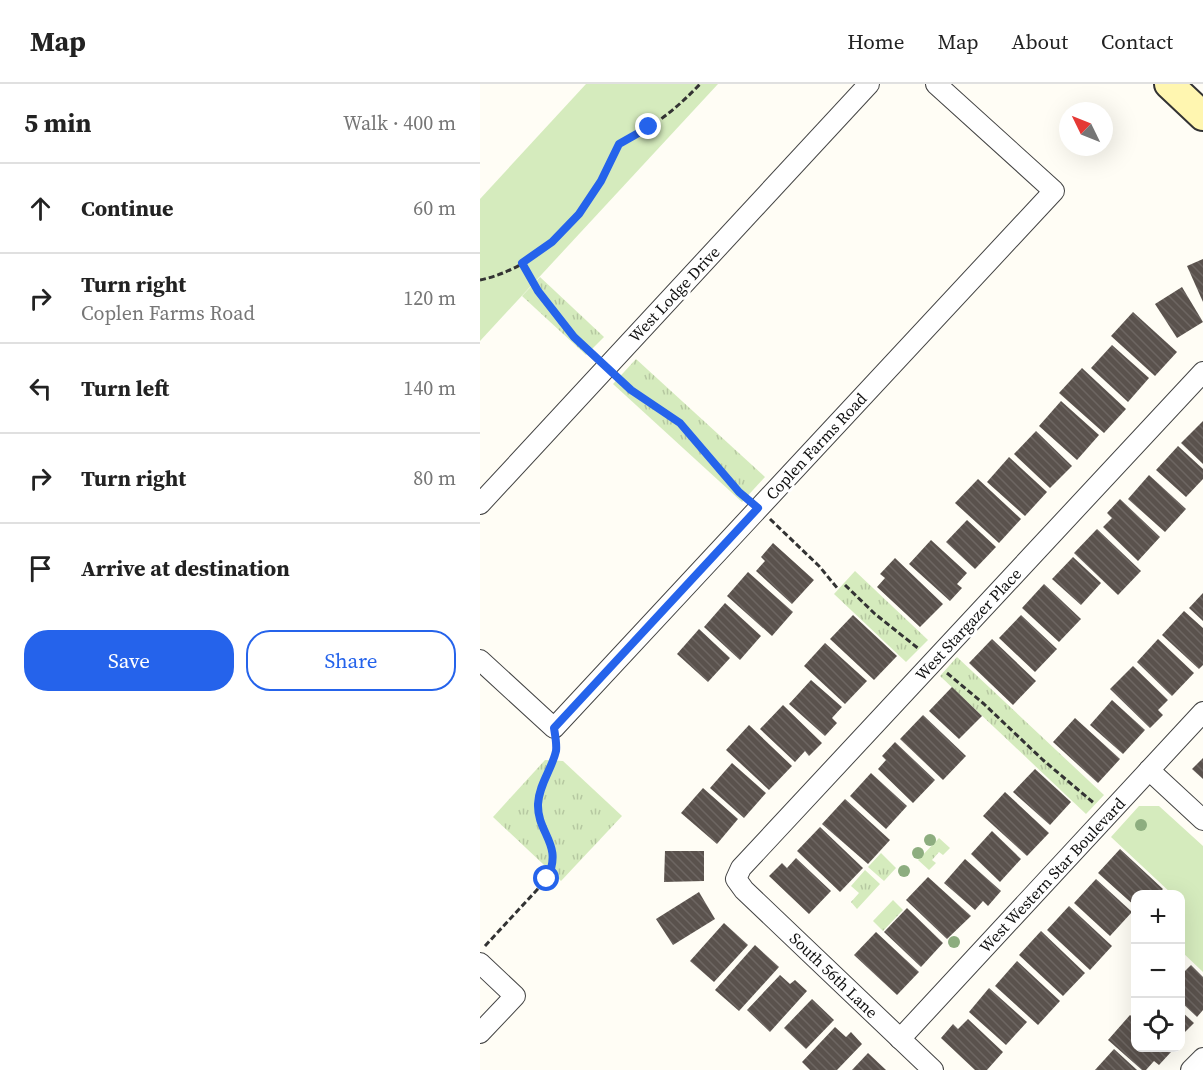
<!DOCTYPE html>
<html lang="en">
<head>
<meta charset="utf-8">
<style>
  body { margin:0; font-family:"Source Serif 4",serif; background:#f6f6f6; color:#222 }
  .controls { position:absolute; right:18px; bottom:18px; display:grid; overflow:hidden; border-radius:12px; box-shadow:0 6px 24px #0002 }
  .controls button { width:54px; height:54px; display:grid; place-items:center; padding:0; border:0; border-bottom:2px solid #e0e0e0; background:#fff; color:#222; font:30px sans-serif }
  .compass { position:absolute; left:579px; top:18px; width:54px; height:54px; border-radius:50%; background:#fff; box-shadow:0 6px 24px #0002; rotate:313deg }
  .stop { position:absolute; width:18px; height:18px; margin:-14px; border:4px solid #2563eb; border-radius:50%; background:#fff }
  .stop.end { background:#2563eb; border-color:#fff; box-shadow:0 2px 6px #0008 }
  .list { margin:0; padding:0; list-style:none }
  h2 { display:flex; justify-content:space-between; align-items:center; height:78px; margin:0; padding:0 24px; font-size:26px }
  h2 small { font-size:20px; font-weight:400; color:#767676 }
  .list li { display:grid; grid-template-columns:39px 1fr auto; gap:18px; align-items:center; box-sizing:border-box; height:90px; padding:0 24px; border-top:2px solid #e0e0e0 }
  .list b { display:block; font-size:22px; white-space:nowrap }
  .list p { margin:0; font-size:20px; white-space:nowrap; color:#767676 }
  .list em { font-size:20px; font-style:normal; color:#767676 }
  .actions { display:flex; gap:12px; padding:18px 24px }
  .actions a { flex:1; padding:14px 0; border:2px solid #2563eb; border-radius:24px; text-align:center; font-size:21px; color:#2563eb }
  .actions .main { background:#2563eb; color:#fff }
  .icon { flex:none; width:33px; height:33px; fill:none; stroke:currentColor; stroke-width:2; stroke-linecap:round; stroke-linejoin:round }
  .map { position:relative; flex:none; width:723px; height:986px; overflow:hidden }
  header { display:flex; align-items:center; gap:36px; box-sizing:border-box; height:84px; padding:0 30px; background:#fff; border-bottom:2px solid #e0e0e0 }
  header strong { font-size:28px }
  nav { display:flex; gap:33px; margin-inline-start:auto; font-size:21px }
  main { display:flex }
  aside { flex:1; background:#fff }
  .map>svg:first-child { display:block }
  .grass { fill:url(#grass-tufts) }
  .park { fill:#d5ebbd }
  .building { fill:url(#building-back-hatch) }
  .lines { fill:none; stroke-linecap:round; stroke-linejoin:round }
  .street-casing { stroke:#444; stroke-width:22 }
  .secondary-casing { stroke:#333; stroke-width:32 }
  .path { stroke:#333; stroke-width:3; stroke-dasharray:6 3; stroke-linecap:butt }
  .street { stroke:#fff; stroke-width:20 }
  .secondary { stroke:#fff6b0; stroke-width:28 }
  .tree { fill:#8dad7f }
  .route { stroke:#2563eb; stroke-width:8 }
  .labels { text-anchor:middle; stroke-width:6; stroke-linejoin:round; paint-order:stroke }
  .street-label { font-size:16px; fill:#111; stroke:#fff }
</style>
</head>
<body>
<header>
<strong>Map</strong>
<nav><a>Home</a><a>Map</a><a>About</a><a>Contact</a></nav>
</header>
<main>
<aside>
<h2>5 min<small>Walk · 400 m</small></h2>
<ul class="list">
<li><svg class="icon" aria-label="ahead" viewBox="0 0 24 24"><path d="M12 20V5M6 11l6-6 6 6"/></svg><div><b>Continue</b></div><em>60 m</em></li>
<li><svg class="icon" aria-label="right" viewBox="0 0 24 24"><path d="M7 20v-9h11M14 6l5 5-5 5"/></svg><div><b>Turn right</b><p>Coplen Farms Road</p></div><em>120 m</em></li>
<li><svg class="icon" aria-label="left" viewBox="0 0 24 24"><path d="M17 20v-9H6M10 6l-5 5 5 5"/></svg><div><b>Turn left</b></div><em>140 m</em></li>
<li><svg class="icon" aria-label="right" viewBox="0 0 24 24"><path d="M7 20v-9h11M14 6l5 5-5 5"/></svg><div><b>Turn right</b></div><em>80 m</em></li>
<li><svg class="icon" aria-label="arrive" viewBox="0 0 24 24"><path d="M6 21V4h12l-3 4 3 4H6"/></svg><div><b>Arrive at destination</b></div></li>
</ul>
<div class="actions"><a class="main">Save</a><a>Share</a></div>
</aside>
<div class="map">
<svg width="723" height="986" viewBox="0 0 723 986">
  <defs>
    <pattern id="grass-tufts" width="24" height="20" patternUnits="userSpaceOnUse" patternTransform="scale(1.5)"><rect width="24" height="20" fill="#d5ebbd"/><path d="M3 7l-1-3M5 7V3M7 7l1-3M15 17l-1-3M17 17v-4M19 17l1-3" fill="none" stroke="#b6c8a1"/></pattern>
    <pattern id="building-back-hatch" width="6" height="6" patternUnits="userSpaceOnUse" patternTransform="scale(1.5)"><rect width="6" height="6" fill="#5a524d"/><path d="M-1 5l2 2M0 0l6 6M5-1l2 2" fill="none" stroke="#6d6662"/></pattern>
  </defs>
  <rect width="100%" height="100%" fill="#fffdf5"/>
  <g class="grass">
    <polygon points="60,193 124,253 106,271 42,212"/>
    <polygon points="156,275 285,393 262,418 133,300"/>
    <polygon points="375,487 448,556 426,578 354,510"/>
    <polygon points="477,573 624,711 606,730 460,592"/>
    <polygon points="65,676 83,677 142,732 81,797 13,733"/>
    <polygon points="459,754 470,764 463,771 459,768 452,776 456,779 449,786 438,776"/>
    <polygon points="401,769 416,784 404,797 388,783"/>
    <polygon points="385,786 400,800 377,825 371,818 379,809 371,802"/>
    <polygon points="413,816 423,826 403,847 393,837"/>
  </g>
  <g class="park">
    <polygon points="106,0 238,0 0,257 0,115"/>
    <polygon points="659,722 679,722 723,762 723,888 701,867 701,825 704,821 701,818 700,810 692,810 631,753"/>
  </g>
  <g class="building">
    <polygon points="723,175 723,218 707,182"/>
    <polygon points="702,203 723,238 697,254 675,220"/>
    <polygon points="653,228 697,268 675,292 631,252"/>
    <polygon points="632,261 669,294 648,318 611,284"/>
    <polygon points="602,284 646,325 624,349 579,309"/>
    <polygon points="581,317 619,351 597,376 559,342"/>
    <polygon points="723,337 723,380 701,359"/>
    <polygon points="556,347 592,382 570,404 534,370"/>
    <polygon points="698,362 723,385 723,395 706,413 676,386"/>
    <polygon points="529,373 567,408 545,432 507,398"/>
    <polygon points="669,391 706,425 685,448 648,415"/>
    <polygon points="498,395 541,435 519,459 475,419"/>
    <polygon points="640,415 680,453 658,477 623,443 632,434 627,429"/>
    <polygon points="487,436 516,463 495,485 466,458"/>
    <polygon points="617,445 661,487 638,511 594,469"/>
    <polygon points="451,456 487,489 477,500 482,504 470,517 429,480"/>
    <polygon points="293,459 334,496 312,520 276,487 285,477 281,473"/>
    <polygon points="593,473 621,499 601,521 572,495"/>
    <polygon points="415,474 463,520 440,543 397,503 405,494 400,490"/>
    <polygon points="268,488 313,528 292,552 247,512"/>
    <polygon points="564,500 601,535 579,558 542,524"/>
    <polygon points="723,509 723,537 709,524"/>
    <polygon points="245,519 281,552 260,576 224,543"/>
    <polygon points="704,527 723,544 723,581 719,585 682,551"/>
    <polygon points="373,531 417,572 394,596 350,555"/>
    <polygon points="541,531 577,565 555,588 519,554"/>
    <polygon points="219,545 250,574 228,598 197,570"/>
    <polygon points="512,555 556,597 533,621 489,579"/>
    <polygon points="678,555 714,589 692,612 657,578"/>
    <polygon points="345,559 387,597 365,620 324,582"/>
    <polygon points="653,582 688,616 678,626 683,631 670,644 630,605"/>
    <polygon points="331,596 362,623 352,634 357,639 345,652 309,620"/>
    <polygon points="472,603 502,632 479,655 449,627"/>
    <polygon points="632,616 665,646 643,670 610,641"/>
    <polygon points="303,621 342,659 329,672 325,667 315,678 280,645"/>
    <polygon points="443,631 486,672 463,696 420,655"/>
    <polygon points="595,634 640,675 618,699 573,658"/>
    <polygon points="269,641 312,682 289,706 246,666"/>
    <polygon points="415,658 455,696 433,719 398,685 406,676 402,672"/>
    <polygon points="723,674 723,695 712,685"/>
    <polygon points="252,679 286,709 264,734 230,704"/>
    <polygon points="555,685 591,718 570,741 533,708"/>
    <polygon points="391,689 427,722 406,745 370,712"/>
    <polygon points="223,704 258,735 237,760 201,729"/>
    <polygon points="525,708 569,749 547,772 503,732"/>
    <polygon points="365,715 410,756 388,780 342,740"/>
    <polygon points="340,743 383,784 360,808 317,767"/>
    <polygon points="512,747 541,775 520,798 491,770"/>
    <polygon points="640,765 683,805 678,810 656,810 656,823 618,789"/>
    <polygon points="185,767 224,767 224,797 184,798"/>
    <polygon points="316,774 351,807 329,830 289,792 302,779 307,784"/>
    <polygon points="485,775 521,807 508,822 503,817 495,826 464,799"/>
    <polygon points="448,793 491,832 467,855 426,816"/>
    <polygon points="616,795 652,828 630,852 594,819"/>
    <polygon points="219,808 235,835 193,861 176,835"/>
    <polygon points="589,822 632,862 610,886 567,846"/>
    <polygon points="427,824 463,859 441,883 404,848"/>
    <polygon points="244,839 268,861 234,898 210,877"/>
    <polygon points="561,847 605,889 583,912 539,871"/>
    <polygon points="396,848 439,888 417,911 374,871"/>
    <polygon points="275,861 299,883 259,927 235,906"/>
    <polygon points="537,877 580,917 558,941 515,902"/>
    <polygon points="711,881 723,893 723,926 717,933 700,917 700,892"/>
    <polygon points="300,891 310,900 315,896 327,907 290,948 267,926"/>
    <polygon points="509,904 547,938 526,961 489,928"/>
    <polygon points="332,915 354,936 326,965 304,944"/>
    <polygon points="700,926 714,939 700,953"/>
    <polygon points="650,931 656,936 656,964 686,964 691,968 679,981 674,977 666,986 662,986 628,956"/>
    <polygon points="488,935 523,968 507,986 495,986 461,954 473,940 478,945"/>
    <polygon points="355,943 366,953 371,948 382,960 357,986 330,986 322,978"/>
    <polygon points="634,965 657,986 615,986"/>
    <polygon points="388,969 406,986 372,986"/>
  </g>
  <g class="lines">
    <defs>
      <g id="street">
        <polyline points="0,420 389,0"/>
        <polyline points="0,576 74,644 574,107 456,0"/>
        <polyline points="669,686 723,736"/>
        <polyline points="0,879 35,912 0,949"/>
        <polyline points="420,955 723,628"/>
        <polyline points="453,986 264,806 256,795 261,784 723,288"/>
        <polyline points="711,986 723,974"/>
      </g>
      <polyline id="secondary" points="689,0 723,32"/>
    </defs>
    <use href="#street" class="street-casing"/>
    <use href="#secondary" class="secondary-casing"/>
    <g class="path">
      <path d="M42,179c18,36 44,67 73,94"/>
      <path d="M0,196c52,-11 96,-53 121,-99 6,-11 11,-29 18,-37 7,-9 23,-12 32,-18 18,-12 34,-26 49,-42"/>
      <path d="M139,295c19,17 43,27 61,44 24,22 40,52 65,74"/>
      <polyline points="290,435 339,482 358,505"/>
      <polyline points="365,501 395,530 439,565"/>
      <polyline points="467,589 504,620 563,676 615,720"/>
      <path d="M5,862l62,-67c1,-4 5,-8 6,-13 5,-21 -16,-41 -14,-63 1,-19 11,-36 18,-53l-1,-7"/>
    </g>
    <use href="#street" class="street"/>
    <use href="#secondary" class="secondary"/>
  </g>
  <g class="tree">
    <circle cx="661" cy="741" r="6"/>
    <circle cx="450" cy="756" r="6"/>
    <circle cx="438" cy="769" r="6"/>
    <circle cx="424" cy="787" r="6"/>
    <circle cx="474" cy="858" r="6"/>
  </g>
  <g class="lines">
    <path class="route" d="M67,795c17,-35 -10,-45 -9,-75 1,-20 14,-35 18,-53 1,-7 -1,-16 -2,-23l204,-220 -19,-16 -59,-69 -49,-33 -57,-53 -36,-46 -16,-28 30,-21 27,-28 22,-33 18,-37 30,-17"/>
  </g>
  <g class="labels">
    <g class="street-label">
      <text transform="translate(194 210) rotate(-47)" y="6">West Lodge Drive</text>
      <text transform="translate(336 362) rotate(-47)" y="6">Coplen Farms Road</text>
      <text transform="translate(488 540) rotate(-47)" y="6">West Stargazer Place</text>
      <text transform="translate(572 791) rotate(-47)" y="6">West Western Star Boulevard</text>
      <text transform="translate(354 891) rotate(44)" y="6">South 56th Lane</text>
    </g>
  </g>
</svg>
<div class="controls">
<button>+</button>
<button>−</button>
<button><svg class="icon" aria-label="locate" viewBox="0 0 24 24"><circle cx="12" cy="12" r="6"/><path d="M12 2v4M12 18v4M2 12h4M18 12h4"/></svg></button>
</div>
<svg class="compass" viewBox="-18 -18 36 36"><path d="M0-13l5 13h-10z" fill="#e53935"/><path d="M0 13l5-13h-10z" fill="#767676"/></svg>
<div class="stop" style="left:67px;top:795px"></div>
<div class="stop end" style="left:169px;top:43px"></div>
</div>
</main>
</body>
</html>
